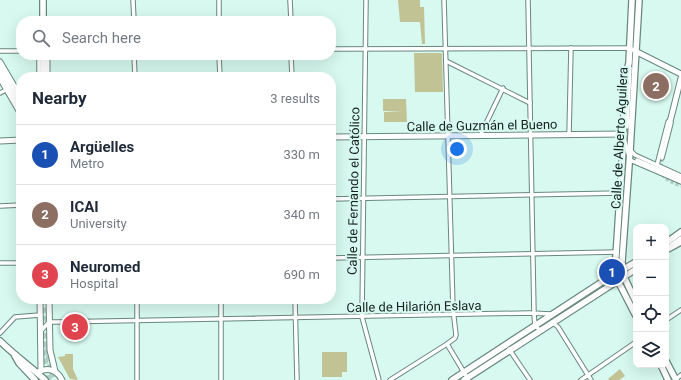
<!DOCTYPE html>
<html lang="en">
<head>
<meta charset="utf-8">
<style>
  body { margin:0; font-family:Roboto,sans-serif; background:#f6f6f7; color:#1f2937 }
  .controls { position:absolute; right:12px; bottom:12px; display:grid; overflow:hidden; border-radius:8px; box-shadow:0 4px 16px #0002 }
  .controls button { width:36px; height:36px; display:grid; place-items:center; padding:0; border:0; border-bottom:1px solid #e0e1e3; background:#fff; color:#1f2937; font:20px sans-serif }
  .you { position:absolute; left:457px; top:149px; width:14px; height:14px; margin:-10px; border:3px solid #fff; border-radius:50%; background:#1a73e8; box-shadow:0 0 0 6px #1a73e833 }
  .badge { display:grid; place-items:center; width:26px; height:26px; border-radius:50%; background:#c33354; color:#fff; font-size:13px; font-weight:700 }
  .pin { position:absolute; translate:-50% -50%; border:2px solid #fff; box-shadow:0 1px 4px #0006 }
  .list { margin:0; padding:0; list-style:none }
  h2 { display:flex; justify-content:space-between; align-items:center; height:52px; margin:0; padding:0 16px; font-size:17px }
  h2 small { font-size:13px; font-weight:400; color:#747a83 }
  .list li { display:grid; grid-template-columns:26px 1fr auto; gap:12px; align-items:center; box-sizing:border-box; height:60px; padding:0 16px; border-top:1px solid #e0e1e3 }
  .list b { display:block; font-size:15px; white-space:nowrap }
  .list p { margin:0; font-size:13px; white-space:nowrap; color:#747a83 }
  .list em { font-size:13px; font-style:normal; color:#747a83 }
  .icon { flex:none; width:22px; height:22px; fill:none; stroke:currentColor; stroke-width:2; stroke-linecap:round; stroke-linejoin:round }
  .map { position:relative; flex:none; width:681px; height:380px; overflow:hidden }
  .search { position:absolute; background:#fff; box-shadow:0 4px 16px #0002; left:16px; top:16px; width:320px; height:44px; display:flex; align-items:center; gap:10px; box-sizing:border-box; padding:0 14px; border-radius:16px; color:#747a83; font-size:15px }
  .panel { position:absolute; background:#fff; box-shadow:0 4px 16px #0002; left:16px; top:72px; width:320px; height:232px; border-radius:16px }
  .map>svg:first-child { display:block }
  .green { fill:#c1c394 }
  .lines { fill:none; stroke-linecap:round; stroke-linejoin:round }
  .street-tunnel { stroke:#b0cec5; stroke-width:3.5; stroke-dasharray:3.5 2; stroke-linecap:butt }
  .primary-tunnel { stroke:#b0cec5; stroke-width:5.5; stroke-dasharray:5.5 3; stroke-linecap:butt }
  .street-casing { stroke:#69887f; stroke-width:5.5 }
  .secondary-casing { stroke:#69887f; stroke-width:7 }
  .primary-casing { stroke:#69887f; stroke-width:8 }
  .street { stroke:#fff; stroke-width:3.5 }
  .secondary { stroke:#fff; stroke-width:5 }
  .primary { stroke:#fff; stroke-width:5.5 }
  .labels { text-anchor:middle; stroke-width:4; stroke-linejoin:round; paint-order:stroke }
  .street-label { font-size:13px; fill:#16221f; stroke:#d7f9ef }
</style>
</head>
<body>
<div class="map">
<svg width="681" height="380" viewBox="0 0 681 380">
  <rect width="100%" height="100%" fill="#d7f9ef"/>
  <g class="green">
    <polygon points="398,0 420,0 420,7 424,7 425,44 422,44 420,22 400,22"/>
    <polygon points="414,53 441,53 442,54 443,92 415,92"/>
    <polygon points="383,99 406,99 407,122 384,122 384,112 403,111 383,111"/>
    <polygon points="322,352 347,352 347,372 342,372 342,377 322,377"/>
    <polygon points="65,354 73,354 73,369 78,380 70,379 58,357 65,356"/>
    <polygon points="620,369 625,376 619,380 609,380 608,379"/>
  </g>
  <g class="lines">
    <g class="street-tunnel">
      <polyline points="627,127 628,148"/>
      <path d="M662,158c-4,19 4,22 19,28"/>
    </g>
    <g class="primary-tunnel">
      <polyline points="43,299 45,361 49,380"/>
      <polyline points="48,347 49,361 54,380"/>
    </g>
    <defs>
      <g id="street">
        <polyline points="133,0 134,21"/>
        <polyline points="219,0 219,21"/>
        <polyline points="290,0 291,21"/>
        <polyline points="366,0 362,317 379,380"/>
        <polyline points="528,0 534,314 535,326 540,330"/>
        <polyline points="331,49 630,48 635,51"/>
        <polyline points="0,51 21,51"/>
        <polyline points="39,55 39,77"/>
        <polyline points="134,55 135,77"/>
        <polyline points="219,55 220,77"/>
        <polyline points="291,55 292,77"/>
        <polyline points="446,61 530,103"/>
        <polyline points="0,93 6,90"/>
        <polyline points="627,127 630,68"/>
        <polyline points="569,135 571,48"/>
        <polyline points="480,136 503,88"/>
        <polyline points="625,142 630,160 681,182"/>
        <polyline points="630,150 635,155 681,176"/>
        <polyline points="662,158 671,123 671,119"/>
        <polyline points="637,160 681,179"/>
        <polyline points="657,165 668,122 671,118"/>
        <polyline points="331,199 621,193"/>
        <polyline points="0,206 21,205"/>
        <polyline points="671,245 681,238"/>
        <polyline points="331,258 617,252"/>
        <polyline points="0,263 21,263"/>
        <polyline points="137,299 137,380"/>
        <polyline points="221,299 221,380"/>
        <polyline points="295,299 297,380"/>
        <polyline points="666,320 681,310"/>
        <polyline points="552,322 558,327 591,380"/>
        <polyline points="40,332 49,322 56,322 529,313 552,314"/>
        <polyline points="0,333 15,317 40,315"/>
        <polyline points="447,344 468,379"/>
        <polyline points="509,349 530,380"/>
        <polyline points="390,380 447,344 455,338 456,335 453,309 444,0"/>
        <polyline points="581,380 636,342"/>
        <polyline points="675,380 681,375"/>
      </g>
      <g id="secondary">
        <polyline points="635,51 681,74"/>
        <polyline points="47,55 47,77"/>
        <polyline points="0,62 21,98"/>
        <polyline points="0,78 21,114"/>
        <polyline points="671,118 681,78"/>
        <polyline points="331,137 624,134"/>
        <polyline points="0,141 21,140"/>
        <polyline points="40,299 41,371"/>
        <polyline points="49,299 50,350 55,371"/>
        <path d="M38,372c10,-5 19,-2 24,8"/>
      </g>
      <g id="primary">
        <polyline points="43,0 43,21"/>
        <polyline points="632,0 629,63 627,71 623,128 624,134 615,271 619,283 636,316"/>
        <polyline points="43,55 43,77"/>
        <polyline points="0,70 21,106"/>
        <polyline points="666,243 681,232"/>
        <polyline points="666,250 681,242"/>
        <polyline points="636,302 625,279 622,262 630,151 639,0"/>
        <path d="M0,341c14,14 30,25 45,39"/>
        <polyline points="15,356 19,363 35,380"/>
        <polyline points="666,361 676,380"/>
        <polyline points="661,365 668,380"/>
        <polyline points="452,380 605,280 636,262"/>
        <polyline points="464,380 636,269"/>
      </g>
    </defs>
    <use href="#street" class="street-casing"/>
    <use href="#secondary" class="secondary-casing"/>
    <use href="#primary" class="primary-casing"/>
    <use href="#street" class="street"/>
    <use href="#secondary" class="secondary"/>
    <use href="#primary" class="primary"/>
  </g>
  <g class="labels">
    <g class="street-label">
      <text transform="translate(482 125) rotate(-1)" y="5">Calle de Guzmán el Bueno</text>
      <text transform="translate(619 138) rotate(-87)" y="5">Calle de Alberto Aguilera</text>
      <text transform="translate(353 191) rotate(-89)" y="5">Calle de Fernando el Católico</text>
      <text transform="translate(414 306) rotate(-1)" y="5">Calle de Hilarión Eslava</text>
    </g>
  </g>
</svg>
<div class="controls">
<button>+</button>
<button>−</button>
<button><svg class="icon" aria-label="locate" viewBox="0 0 24 24"><circle cx="12" cy="12" r="6"/><path d="M12 2v4M12 18v4M2 12h4M18 12h4"/></svg></button>
<button><svg class="icon" aria-label="layers" viewBox="0 0 24 24"><path d="M12 4l9 5-9 5-9-5zM3 14l9 5 9-5"/></svg></button>
</div>
<div class="you"></div>
<div class="pin badge" style="left:612px;top:272px;background:#1a4fb4">1</div>
<div class="pin badge" style="left:656px;top:86px;background:#8d6e63">2</div>
<div class="pin badge" style="left:75px;top:327px;background:#e0444e">3</div>
<div class="search"><svg class="icon" aria-label="search" viewBox="0 0 24 24"><circle cx="10" cy="10" r="6"/><path d="M15 15l6 6"/></svg>Search here</div>
<section class="panel">
<h2>Nearby<small>3 results</small></h2>
<ul class="list">
<li><span class="badge" style="background:#1a4fb4">1</span><div><b>Argüelles</b><p>Metro</p></div><em>330 m</em></li>
<li><span class="badge" style="background:#8d6e63">2</span><div><b>ICAI</b><p>University</p></div><em>340 m</em></li>
<li><span class="badge" style="background:#e0444e">3</span><div><b>Neuromed</b><p>Hospital</p></div><em>690 m</em></li>
</ul>
</section>
</div>
</body>
</html>
